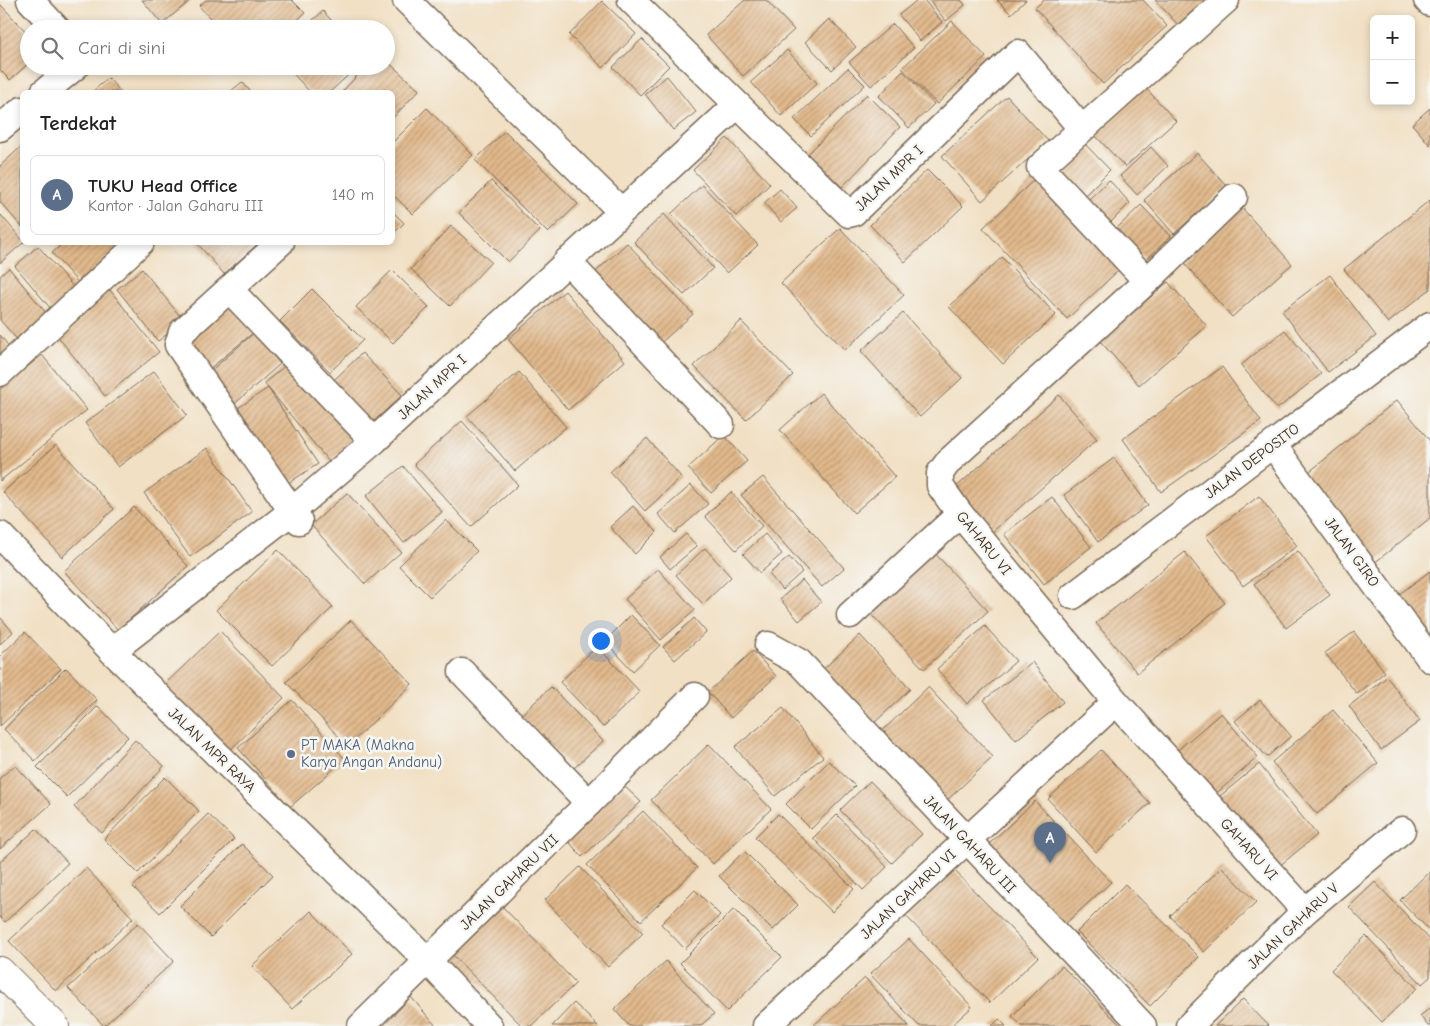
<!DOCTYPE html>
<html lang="id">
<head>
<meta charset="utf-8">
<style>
  body { margin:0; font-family:"Comic Neue",sans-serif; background:#f6f6f6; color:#222 }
  .controls { position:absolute; right:15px; top:15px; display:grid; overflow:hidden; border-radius:8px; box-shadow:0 2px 8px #0003 }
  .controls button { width:45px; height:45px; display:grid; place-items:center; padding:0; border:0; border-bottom:1px solid #e0e0e0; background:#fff; color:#222; font:25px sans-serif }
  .you { position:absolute; left:600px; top:640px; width:18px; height:18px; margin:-12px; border:4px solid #fff; border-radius:50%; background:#1a73e8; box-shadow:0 0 0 8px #1a73e833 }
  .badge { display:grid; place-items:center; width:32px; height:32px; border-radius:50%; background:#c8321e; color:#fff; font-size:16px; font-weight:700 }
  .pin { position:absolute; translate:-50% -41px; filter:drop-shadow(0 1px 2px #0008) }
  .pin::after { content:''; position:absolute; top:26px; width:18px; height:15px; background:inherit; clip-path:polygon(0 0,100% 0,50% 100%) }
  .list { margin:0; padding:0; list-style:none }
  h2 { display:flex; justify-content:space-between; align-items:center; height:65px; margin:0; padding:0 20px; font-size:21px }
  h2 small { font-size:16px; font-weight:400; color:#767676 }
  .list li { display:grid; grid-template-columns:32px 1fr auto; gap:15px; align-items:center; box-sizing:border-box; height:80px; margin:0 10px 10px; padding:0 10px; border:1px solid #e0e0e0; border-radius:8px }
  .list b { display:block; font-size:19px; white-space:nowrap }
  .list p { margin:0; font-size:16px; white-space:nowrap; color:#767676 }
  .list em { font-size:16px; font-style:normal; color:#767676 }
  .icon { flex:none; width:28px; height:28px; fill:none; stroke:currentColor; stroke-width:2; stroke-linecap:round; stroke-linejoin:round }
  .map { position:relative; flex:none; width:1430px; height:1026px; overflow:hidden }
  .search { position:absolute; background:#fff; box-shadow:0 2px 8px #0003; left:20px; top:20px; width:375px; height:55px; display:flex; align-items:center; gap:12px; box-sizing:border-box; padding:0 18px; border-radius:28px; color:#767676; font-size:19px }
  .panel { position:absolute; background:#fff; box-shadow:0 2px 8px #0003; left:20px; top:90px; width:375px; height:155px; border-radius:8px }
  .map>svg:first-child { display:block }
  .building { fill:url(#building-hatch) }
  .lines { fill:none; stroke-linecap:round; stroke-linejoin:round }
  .minor-casing { stroke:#7b6a58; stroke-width:29 }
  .tertiary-casing { stroke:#7b6a58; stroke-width:30 }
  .minor { stroke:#fff; stroke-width:26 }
  .tertiary { stroke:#fff; stroke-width:28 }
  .service-dot { fill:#5c6f8a; stroke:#f6f6f2; stroke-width:2 }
  .labels { text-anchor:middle; stroke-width:5; stroke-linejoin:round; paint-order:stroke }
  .street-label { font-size:15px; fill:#3b2a1e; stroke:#f6f6f2 }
  .service-label { font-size:15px; fill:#4e5e75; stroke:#f6f6f2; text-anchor:start }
</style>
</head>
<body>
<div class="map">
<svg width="1430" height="1026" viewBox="0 0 1430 1026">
  <defs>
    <pattern id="building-hatch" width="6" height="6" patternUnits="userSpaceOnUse" patternTransform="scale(1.25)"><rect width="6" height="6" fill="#e2ba8d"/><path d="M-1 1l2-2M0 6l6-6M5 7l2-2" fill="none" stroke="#b89773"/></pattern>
  </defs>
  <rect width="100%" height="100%" fill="#f6f6f2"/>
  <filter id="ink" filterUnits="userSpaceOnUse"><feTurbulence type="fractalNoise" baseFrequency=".02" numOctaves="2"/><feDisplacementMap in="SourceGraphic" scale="10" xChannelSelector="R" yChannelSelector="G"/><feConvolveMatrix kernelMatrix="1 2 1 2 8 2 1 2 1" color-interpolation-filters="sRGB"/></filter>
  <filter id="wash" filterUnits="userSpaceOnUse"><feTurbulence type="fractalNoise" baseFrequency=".0096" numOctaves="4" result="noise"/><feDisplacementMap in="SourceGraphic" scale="20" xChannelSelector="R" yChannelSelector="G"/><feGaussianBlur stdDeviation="1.12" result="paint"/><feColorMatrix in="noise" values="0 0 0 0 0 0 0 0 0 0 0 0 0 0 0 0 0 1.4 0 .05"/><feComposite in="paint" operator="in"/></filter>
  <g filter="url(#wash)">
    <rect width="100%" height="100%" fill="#f1e0c4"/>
    <g id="blocks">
      <g class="building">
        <polygon points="142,0 191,0 162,24"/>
        <polygon points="206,0 292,0 305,13 288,29 220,29 199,6"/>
        <polygon points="745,0 766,0 794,30 743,76 706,35"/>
        <polygon points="917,0 924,0 942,22 920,41 899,15"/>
        <polygon points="929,0 961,0 965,5 946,21"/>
        <polygon points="997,0 1026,0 1011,14"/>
        <polygon points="1044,0 1143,0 1167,26 1103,84 1035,8"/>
        <polygon points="1155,0 1212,0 1181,28"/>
        <polygon points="602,1 636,34 603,68 569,35"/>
        <polygon points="0,4 29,35 29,63 10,80 0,70"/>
        <polygon points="323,11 339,29 303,29"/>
        <polygon points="829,19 856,47 832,70 805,42"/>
        <polygon points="952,21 986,57 937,104 902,68"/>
        <polygon points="893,24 914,48 871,86 849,62"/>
        <polygon points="642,39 669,66 640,95 613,67"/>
        <polygon points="787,50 817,83 781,116 751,82"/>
        <polygon points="386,60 419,90 392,119 392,92 342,92 366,66 386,66"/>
        <polygon points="286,66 358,66 330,92 310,92"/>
        <polygon points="848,68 865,85 811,136 794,119"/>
        <polygon points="903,71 934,104 909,128 879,96"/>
        <polygon points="667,76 696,112 673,130 645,94"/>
        <polygon points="108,78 121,92 92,92"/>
        <polygon points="242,82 251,92 230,92"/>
        <polygon points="1144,86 1176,121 1125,167 1093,133"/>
        <polygon points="867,94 900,127 842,187 808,154"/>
        <polygon points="1007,96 1048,141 982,201 942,156"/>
        <polygon points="427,108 473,155 413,214 392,194 392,143"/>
        <polygon points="1430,108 1430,145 1412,124"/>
        <polygon points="505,131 578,204 548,233 475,160"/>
        <polygon points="727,138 770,184 736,216 693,170"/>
        <polygon points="1081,140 1110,170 1085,195 1055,165"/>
        <polygon points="22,146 22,227 0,202 0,166"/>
        <polygon points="1151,147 1168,166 1137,195 1120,176"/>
        <polygon points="1197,153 1227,186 1174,234 1144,200"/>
        <polygon points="927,170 963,206 905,262 870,225"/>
        <polygon points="1039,175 1123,266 1067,319 983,228"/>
        <polygon points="1109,180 1130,203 1109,224 1087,201"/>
        <polygon points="491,181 540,231 508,262 459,213"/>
        <polygon points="702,185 758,245 727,273 671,214"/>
        <polygon points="780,189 797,208 781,222 764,203"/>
        <polygon points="1430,200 1430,289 1388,323 1344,269"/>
        <polygon points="1141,205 1171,236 1146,260 1116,229"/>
        <polygon points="1242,208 1292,264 1232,317 1183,262"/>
        <polygon points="392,211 404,223 392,235"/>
        <polygon points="0,214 24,242 0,263"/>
        <polygon points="664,214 713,268 684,295 634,242"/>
        <polygon points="451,226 491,262 450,306 411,269"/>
        <polygon points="840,228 904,295 845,350 781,283"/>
        <polygon points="64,242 134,242 82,287 52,253"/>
        <polygon points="196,242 260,242 224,274"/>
        <polygon points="627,243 693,314 655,348 590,277"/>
        <polygon points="38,246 76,290 52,310 15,266"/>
        <polygon points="1002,257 1056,315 1003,364 949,307"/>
        <polygon points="9,268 51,319 21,344 0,320 0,276"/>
        <polygon points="142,269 184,321 158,341 117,289"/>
        <polygon points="392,270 429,307 393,343 356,307"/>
        <polygon points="1330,275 1376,336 1328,372 1282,311"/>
        <polygon points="1168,282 1207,326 1139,385 1100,341"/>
        <polygon points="312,289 363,340 330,372 280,321"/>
        <polygon points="110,290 159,352 105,396 55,333"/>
        <polygon points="565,291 625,361 568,410 508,339"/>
        <polygon points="229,301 255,331 206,372 181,342"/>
        <polygon points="903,313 962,378 920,417 861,351"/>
        <polygon points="741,321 793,375 746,420 694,366"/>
        <polygon points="1285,330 1321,374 1277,409 1241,365"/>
        <polygon points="254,333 280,364 231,407 205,376"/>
        <polygon points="0,335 17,357 0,370"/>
        <polygon points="362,353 402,395 371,424 332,382"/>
        <polygon points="42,355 87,410 0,481 0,389"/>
        <polygon points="291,361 356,440 329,462 264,383"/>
        <polygon points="1222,367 1261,421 1161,492 1123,439"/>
        <polygon points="154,371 187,415 118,467 85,423"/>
        <polygon points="519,372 566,427 515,471 467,416"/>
        <polygon points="268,388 318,464 282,487 232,412"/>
        <polygon points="821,393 895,477 854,513 780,430"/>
        <polygon points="1059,395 1097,439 991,533 953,490"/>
        <polygon points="1397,400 1430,441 1430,518 1373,564 1303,477"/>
        <polygon points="462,421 518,485 471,527 414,464"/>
        <polygon points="724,435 747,461 711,493 688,468"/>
        <polygon points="647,438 681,477 645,511 610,472"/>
        <polygon points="56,445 114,509 62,557 3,492"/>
        <polygon points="207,448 252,512 190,557 144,493"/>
        <polygon points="1114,458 1148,505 1098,542 1064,495"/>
        <polygon points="403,466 442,512 404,543 366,496"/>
        <polygon points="763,477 844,568 822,587 741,495"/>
        <polygon points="691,485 708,504 675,533 658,514"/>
        <polygon points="731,492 762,526 736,550 705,516"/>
        <polygon points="347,493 401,552 365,584 311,525"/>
        <polygon points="1259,496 1297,546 1243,586 1206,536"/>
        <polygon points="1052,497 1091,547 1044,584 1004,534"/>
        <polygon points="633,506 657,532 635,554 610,527"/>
        <polygon points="134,507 188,566 118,630 64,571"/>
        <polygon points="446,520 477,551 430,597 399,566"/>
        <polygon points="686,534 697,546 670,569 660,557"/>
        <polygon points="765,534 782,554 760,573 743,554"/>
        <polygon points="705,548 731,577 703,604 676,575"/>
        <polygon points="278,550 333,607 272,666 216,610"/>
        <polygon points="933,551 988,611 924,669 871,614"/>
        <polygon points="1298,551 1330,595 1286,628 1254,584"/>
        <polygon points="1185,552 1225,603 1137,673 1096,623"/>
        <polygon points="789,557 802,572 782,590 769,574"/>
        <polygon points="658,569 695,610 661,640 625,599"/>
        <polygon points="1430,571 1430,636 1398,595"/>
        <polygon points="802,580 821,602 799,621 780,599"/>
        <polygon points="631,615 660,645 633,671 605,641"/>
        <polygon points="0,617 13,632 0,644"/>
        <polygon points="694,618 706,632 675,660 663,647"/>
        <polygon points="351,620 412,684 348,746 286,682"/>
        <polygon points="985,626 1016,661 967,704 937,669"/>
        <polygon points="220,631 284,698 227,753 163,686"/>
        <polygon points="25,632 61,669 0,726 0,656"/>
        <polygon points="1354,632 1385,672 1357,694 1325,653"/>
        <polygon points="860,635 910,689 869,728 818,674"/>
        <polygon points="597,646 640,692 603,727 560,682"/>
        <polygon points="753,651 776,676 731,718 708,692"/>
        <polygon points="1032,662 1063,702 1016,740 984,700"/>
        <polygon points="66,668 97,700 35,761 4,729"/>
        <polygon points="1387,677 1420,721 1381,750 1349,706"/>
        <polygon points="551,687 603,741 573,769 521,715"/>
        <polygon points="928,687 993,757 942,805 877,736"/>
        <polygon points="292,700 345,759 290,807 238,748"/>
        <polygon points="1260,700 1291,736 1267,757 1235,721"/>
        <polygon points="98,706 128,737 67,797 37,767"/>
        <polygon points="783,708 823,757 775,796 735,747"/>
        <polygon points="1333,710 1378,763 1317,814 1272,762"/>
        <polygon points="1221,713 1258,757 1212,797 1174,753"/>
        <polygon points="135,740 164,766 102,833 74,807"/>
        <polygon points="709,744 771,809 713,864 651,800"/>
        <polygon points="1101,750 1150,803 1096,852 1048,799"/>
        <polygon points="829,761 855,786 811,829 786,804"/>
        <polygon points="1259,764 1317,835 1278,867 1220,796"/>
        <polygon points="15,765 51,804 0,849 0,778"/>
        <polygon points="165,777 199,811 138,873 104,839"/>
        <polygon points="870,781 922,834 892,863 840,810"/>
        <polygon points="624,786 641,802 582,857 566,838"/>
        <polygon points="1035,801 1111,882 1064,925 989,844"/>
        <polygon points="643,811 697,868 641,921 587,865"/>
        <polygon points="208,814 234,839 160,913 133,887"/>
        <polygon points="778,814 854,889 832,912 755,837"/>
        <polygon points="837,815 887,867 863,890 813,838"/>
        <polygon points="36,829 68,863 5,922 0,917 0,862"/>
        <polygon points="242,844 273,875 211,937 180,906"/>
        <polygon points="744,851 798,905 773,930 719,876"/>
        <polygon points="580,867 643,933 608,967 545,900"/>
        <polygon points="1222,867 1256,902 1204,952 1170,916"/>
        <polygon points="86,868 133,918 56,991 9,941"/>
        <polygon points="952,868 1038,957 990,1003 904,914"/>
        <polygon points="1430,871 1430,931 1400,900"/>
        <polygon points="1375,882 1430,940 1430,977 1422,984 1349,907"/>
        <polygon points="1125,884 1199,957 1150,1006 1077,932"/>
        <polygon points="695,890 720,915 685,949 661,924"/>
        <polygon points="497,901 576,983 531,1026 522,1026 447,949"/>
        <polygon points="734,909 782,957 727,1011 680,963"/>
        <polygon points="311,911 352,954 292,1009 252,966"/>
        <polygon points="138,923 174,961 104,1026 68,988"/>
        <polygon points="1366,936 1417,988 1382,1022 1331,970"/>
        <polygon points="909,939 972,1007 951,1026 919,1026 870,974"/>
        <polygon points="666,961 714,1014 700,1026 629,1026 614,1009"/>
        <polygon points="1062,966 1121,1026 1022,1026 1012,1016"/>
        <polygon points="865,978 909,1026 813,1026"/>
        <polygon points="411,997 436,1026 383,1026"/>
        <polygon points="1243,999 1269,1026 1215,1026"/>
        <polygon points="574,1003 598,1026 552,1026"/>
        <polygon points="1430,1008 1430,1026 1428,1026 1420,1016"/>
        <polygon points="999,1019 1006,1026 992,1026"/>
      </g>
    </g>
  </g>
  <g filter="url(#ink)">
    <use href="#blocks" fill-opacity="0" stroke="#7b6a58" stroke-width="1"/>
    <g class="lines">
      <defs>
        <g id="minor">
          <polyline points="30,0 57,29"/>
          <polyline points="406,0 621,211"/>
          <polyline points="631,0 849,214 853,213 1018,53 1081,128"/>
          <polyline points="1427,0 1430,3"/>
          <polyline points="44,92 76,66"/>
          <polyline points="0,128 22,110"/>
          <polyline points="1234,197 1147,281 949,461 940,473 940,486 960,514 1116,702 1305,911"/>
          <polyline points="281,242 182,332 178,345 299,521"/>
          <polyline points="567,261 721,425"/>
          <polyline points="1147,281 1040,167 1226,0"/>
          <polyline points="230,290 374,441"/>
          <polyline points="0,373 141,242"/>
          <polyline points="1273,445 1430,659"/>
          <polyline points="0,535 112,651 428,961 489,1026"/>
          <polyline points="1073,596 1430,325"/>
          <polyline points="850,615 960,514"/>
          <polyline points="768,645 799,662 1143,1026"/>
          <polyline points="112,651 291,512 374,441 737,105"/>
          <polyline points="462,672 589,803"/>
          <polyline points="361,1026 589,803 695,696"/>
          <polyline points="766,1026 1116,702"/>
          <polyline points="1189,1026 1305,911 1402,830"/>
        </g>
        <polyline id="tertiary" points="0,971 55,1026"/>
      </defs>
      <use href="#minor" class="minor-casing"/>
      <use href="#tertiary" class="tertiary-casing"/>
      <use href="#minor" class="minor"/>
      <use href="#tertiary" class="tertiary"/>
    </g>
  </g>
  <circle class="service-dot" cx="291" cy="754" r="5"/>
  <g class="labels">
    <g class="street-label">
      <text transform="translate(889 178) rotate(-44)" y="5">JALAN MPR I</text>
      <text transform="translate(432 387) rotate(-43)" y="5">JALAN MPR I</text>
      <text transform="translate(1252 461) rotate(-37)" y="5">JALAN DEPOSITO</text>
      <text transform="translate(984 543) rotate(51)" y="5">GAHARU VI</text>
      <text transform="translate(1352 552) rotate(54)" y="5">JALAN GIRO</text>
      <text transform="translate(212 750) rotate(44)" y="5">JALAN MPR RAYA</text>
      <text transform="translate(970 844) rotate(47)" y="5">JALAN GAHARU III</text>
      <text transform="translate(1249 849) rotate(48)" y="5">GAHARU VI</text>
      <text transform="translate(509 882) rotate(-44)" y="5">JALAN GAHARU VII</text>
      <text transform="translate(908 894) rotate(-43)" y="5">JALAN GAHARU VI</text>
      <text transform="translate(1293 926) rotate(-43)" y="5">JALAN GAHARU V</text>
    </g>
    <g class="service-label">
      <text x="301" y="750">PT MAKA (Makna<tspan x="301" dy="17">Karya Angan Andanu)</tspan></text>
    </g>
  </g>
</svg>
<div class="controls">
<button>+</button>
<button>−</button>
</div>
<div class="you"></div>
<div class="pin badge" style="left:1050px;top:863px;background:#5c6f8a">A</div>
<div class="search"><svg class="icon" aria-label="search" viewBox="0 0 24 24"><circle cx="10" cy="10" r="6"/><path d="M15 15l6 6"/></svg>Cari di sini</div>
<section class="panel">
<h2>Terdekat<small></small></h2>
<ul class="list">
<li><span class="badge" style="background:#5c6f8a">A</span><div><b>TUKU Head Office</b><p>Kantor · Jalan Gaharu III</p></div><em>140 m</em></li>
</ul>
</section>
</div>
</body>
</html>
